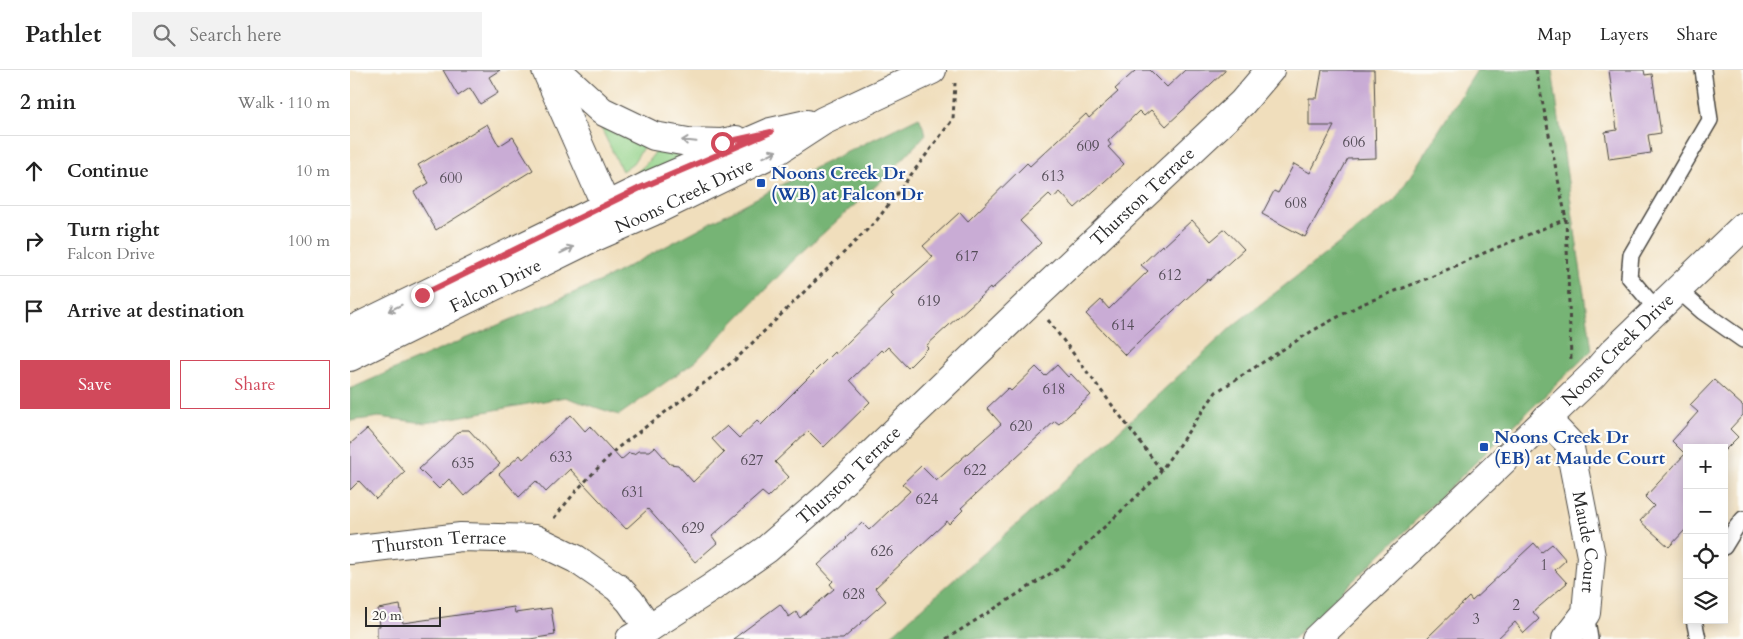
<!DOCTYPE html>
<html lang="en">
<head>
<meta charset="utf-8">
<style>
  body { margin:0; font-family:Cardo,serif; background:#f2f2f2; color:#222 }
  .controls { position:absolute; right:15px; bottom:15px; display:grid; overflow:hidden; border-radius:0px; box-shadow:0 2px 12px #0003 }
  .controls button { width:45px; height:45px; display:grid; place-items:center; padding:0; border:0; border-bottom:1px solid #e0e0e0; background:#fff; color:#222; font:25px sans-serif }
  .scale { position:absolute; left:15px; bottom:12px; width:76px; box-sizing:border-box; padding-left:5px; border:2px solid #2b2b2b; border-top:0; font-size:14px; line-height:18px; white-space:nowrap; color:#2b2b2b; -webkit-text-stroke:4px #fdfcf7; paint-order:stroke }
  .stop { position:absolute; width:15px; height:15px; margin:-11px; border:4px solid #d1495b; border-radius:50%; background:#fff }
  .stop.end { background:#d1495b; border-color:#fff; box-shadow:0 1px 5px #0008 }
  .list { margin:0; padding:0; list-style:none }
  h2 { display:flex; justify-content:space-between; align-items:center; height:65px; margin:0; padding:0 20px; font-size:21px }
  h2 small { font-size:16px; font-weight:400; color:#767676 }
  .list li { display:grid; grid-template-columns:32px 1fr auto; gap:15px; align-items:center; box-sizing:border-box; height:70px; padding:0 20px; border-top:1px solid #e0e0e0 }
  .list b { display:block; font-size:19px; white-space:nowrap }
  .list p { margin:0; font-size:16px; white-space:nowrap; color:#767676 }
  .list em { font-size:16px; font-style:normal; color:#767676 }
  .actions { display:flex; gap:10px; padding:15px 20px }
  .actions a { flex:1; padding:11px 0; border:1px solid #d1495b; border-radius:0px; text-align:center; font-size:18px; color:#d1495b }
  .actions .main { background:#d1495b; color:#fff }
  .icon { flex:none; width:28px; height:28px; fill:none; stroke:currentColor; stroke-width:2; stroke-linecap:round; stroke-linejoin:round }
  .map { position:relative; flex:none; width:1393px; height:569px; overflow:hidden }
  header { display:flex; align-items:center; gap:30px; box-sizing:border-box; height:70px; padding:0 25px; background:#fff; border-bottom:1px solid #e0e0e0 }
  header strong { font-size:24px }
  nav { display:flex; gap:28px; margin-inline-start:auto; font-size:18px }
  .search { width:350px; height:45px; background:#f2f2f2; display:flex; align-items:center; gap:12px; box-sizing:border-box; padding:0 18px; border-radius:0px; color:#767676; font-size:19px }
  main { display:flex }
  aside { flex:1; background:#fff }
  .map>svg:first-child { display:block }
  .green { fill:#93d289; stroke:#5f7e5a }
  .forest { fill:#76b475; stroke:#507050 }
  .building { fill:#c9acd5 }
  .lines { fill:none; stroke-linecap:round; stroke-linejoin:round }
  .lane-casing { stroke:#494641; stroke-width:18 }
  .street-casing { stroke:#494641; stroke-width:30 }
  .secondary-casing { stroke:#494641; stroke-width:30 }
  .path { stroke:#494641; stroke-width:3; stroke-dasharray:4 4; stroke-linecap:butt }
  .lane { stroke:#fff; stroke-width:15 }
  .street { stroke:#fff; stroke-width:28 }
  .secondary { stroke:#fff; stroke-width:28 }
  .oneway { stroke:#a0a0a0 }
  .route { stroke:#d1495b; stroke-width:6 }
  .transit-dot { fill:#1a4fb4; stroke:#fdfcf7; stroke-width:2 }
  .labels { text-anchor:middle; stroke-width:4.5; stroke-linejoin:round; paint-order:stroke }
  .number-label { font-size:15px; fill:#524b56 }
  .transit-label { font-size:18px; font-weight:bold; fill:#164399; stroke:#fdfcf7; text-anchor:start }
  .street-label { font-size:18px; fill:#2b2b2b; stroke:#fdfcf7 }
</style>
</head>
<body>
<header>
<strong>Pathlet</strong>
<div class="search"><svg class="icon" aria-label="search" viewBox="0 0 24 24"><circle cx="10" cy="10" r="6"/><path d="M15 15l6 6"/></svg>Search here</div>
<nav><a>Map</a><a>Layers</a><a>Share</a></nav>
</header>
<main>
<aside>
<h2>2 min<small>Walk · 110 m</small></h2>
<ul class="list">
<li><svg class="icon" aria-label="ahead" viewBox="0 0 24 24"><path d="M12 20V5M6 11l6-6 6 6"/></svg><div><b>Continue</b></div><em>10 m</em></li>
<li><svg class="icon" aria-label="right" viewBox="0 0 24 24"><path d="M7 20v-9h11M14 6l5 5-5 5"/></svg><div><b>Turn right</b><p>Falcon Drive</p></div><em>100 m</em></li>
<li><svg class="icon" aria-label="arrive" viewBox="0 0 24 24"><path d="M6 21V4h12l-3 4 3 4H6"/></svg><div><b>Arrive at destination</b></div></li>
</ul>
<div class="actions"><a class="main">Save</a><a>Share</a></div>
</aside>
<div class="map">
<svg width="1393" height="569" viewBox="0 0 1393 569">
  <rect width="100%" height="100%" fill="#fdfcf7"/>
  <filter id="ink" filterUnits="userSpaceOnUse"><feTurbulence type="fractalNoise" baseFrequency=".02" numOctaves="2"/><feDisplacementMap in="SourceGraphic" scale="10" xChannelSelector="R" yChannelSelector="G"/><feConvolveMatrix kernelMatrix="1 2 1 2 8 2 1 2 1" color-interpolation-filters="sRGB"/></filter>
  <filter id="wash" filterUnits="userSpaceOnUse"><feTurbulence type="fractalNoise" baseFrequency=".0096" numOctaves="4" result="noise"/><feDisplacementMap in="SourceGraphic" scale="20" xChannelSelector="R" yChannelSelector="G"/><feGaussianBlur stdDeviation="1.12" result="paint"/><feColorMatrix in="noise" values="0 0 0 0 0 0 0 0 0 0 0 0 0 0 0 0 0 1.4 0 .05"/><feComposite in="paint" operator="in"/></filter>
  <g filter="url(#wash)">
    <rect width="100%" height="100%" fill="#f0debc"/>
    <g class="green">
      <polygon points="250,56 294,76 283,93 272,101"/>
      <polygon points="307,80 334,87 290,109 287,102 295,95"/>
    </g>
    <g class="forest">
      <polygon points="1127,0 1202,0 1242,280 943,569 537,569 685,438 885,254 1045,130"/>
      <polygon points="569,47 576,64 540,103 448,186 346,291 269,345 215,327 75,353 29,347 0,351 0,319 54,295 249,212 448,106"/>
    </g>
    <g id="blocks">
      <g class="building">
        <polygon points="93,0 150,0 139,7 148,23 130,34 120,18 108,26"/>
        <polygon points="786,0 800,0 817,17 835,0 876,0 816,56 801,40 794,46 789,41 758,71 761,75 758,77 774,94 725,138 710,122 703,128 699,124 670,151 691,173 641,220 640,218 576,276 578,278 558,298 538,277 533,282 531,280 500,310 520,332 474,377 458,361 425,392 439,407 418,427 412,422 362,466 367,473 345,492 298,439 276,459 220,399 196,422 186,411 169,427 149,404 170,385 173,389 221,345 235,361 240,356 271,390 279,383 284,384 288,381 300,381 305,377 320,394 328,395 343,412 374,382 362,369 377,356 389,368 407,351 411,355 484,282 485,284 495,275 544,227 541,224 583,187 573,176 610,142 618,151 677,93 680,96 736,44 739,48 768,22 765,19"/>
        <polygon points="972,0 1024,0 1026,88 998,89 955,167 912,144 924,121 928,123 944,94 960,103 984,56 959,56 959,28 967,28"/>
        <polygon points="1259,0 1294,0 1295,5 1302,4 1311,63 1298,65 1301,83 1259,89 1255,62 1267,60"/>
        <polygon points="137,54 149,76 163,67 183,100 86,160 64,122 79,113 68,95"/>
        <polygon points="842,150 861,171 875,159 894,179 859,211 858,209 775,285 736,244 751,230 759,239 798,201 791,195 812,175 813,177"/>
        <polygon points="707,295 718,307 721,304 741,325 709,354 705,351 611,438 613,440 599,454 597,451 525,518 536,531 493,569 383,569 430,534 439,547 446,542 450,548 484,519 480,514 483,511 468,495 497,469 496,468 512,453 519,460 560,421 552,414 571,396 586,411 651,354 637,338 658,318 661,321 686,297 695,306"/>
        <polygon points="1364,310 1393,336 1393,345 1380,359 1388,367 1374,381 1374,378 1337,378 1337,458 1319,477 1290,451 1304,436 1295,427 1335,384 1322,371 1348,342 1340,335"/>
        <polygon points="17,359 55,402 26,429 9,411 0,420 0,374"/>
        <polygon points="111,360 119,360 150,394 114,426 99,409 89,419 69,399"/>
        <polygon points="1184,473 1192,482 1202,474 1216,490 1205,500 1217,513 1183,542 1189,549 1174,563 1165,552 1147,569 1076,569 1119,527 1122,531"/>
        <polygon points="50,535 53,553 164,537 165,543 201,538 205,565 180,569 27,569 27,556 30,556 28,539"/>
      </g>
    </g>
  </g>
  <g filter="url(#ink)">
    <use href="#blocks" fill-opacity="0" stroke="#494641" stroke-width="1"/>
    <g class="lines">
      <defs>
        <g id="lane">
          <polyline points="1328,220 1353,242 1393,270"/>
          <polyline points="1307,240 1279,207 1281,185 1360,50 1353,0"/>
          <polyline points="1374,477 1385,459 1393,449"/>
          <polyline points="1236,543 1240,569"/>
          <polyline points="1344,550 1348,569"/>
        </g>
        <g id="street">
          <path id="s1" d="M1196,349l23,24 22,113 -5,57 -20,26"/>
          <path id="s2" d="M0,480l111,-13 74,2 41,20 42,29 12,13 19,27"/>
          <path id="s3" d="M280,569l19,-11 62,-40 56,-39 61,-53 204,-196 210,-197 28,-33"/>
        </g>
        <g id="secondary">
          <polyline points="196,0 263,152"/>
          <polyline points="207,0 252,41 304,66 338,72 372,73 386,70"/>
          <polyline points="0,261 301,114 421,62 457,54"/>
          <path id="s4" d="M0,287l236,-116 66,-29 125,-61 46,-30 109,-51"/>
          <path id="s5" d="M966,569l277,-264 20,-23 130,-125"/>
        </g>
      </defs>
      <use href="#lane" class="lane-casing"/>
      <use href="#street" class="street-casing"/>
      <use href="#secondary" class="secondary-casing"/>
      <g class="path">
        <polyline points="1186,0 1216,149 1221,289"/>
        <polyline points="698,250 811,400"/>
        <polyline points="204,448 227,420 266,379 385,290 527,150 603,49 605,13"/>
        <polyline points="596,569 714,495 805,409 866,322 962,261 1010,235 1081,207 1134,183 1216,149"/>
      </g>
      <use href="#lane" class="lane"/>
      <use href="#street" class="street"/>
      <use href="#secondary" class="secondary"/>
    </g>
    <defs><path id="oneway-shaft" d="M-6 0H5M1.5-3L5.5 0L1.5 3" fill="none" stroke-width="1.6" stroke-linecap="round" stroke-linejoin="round" transform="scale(1.25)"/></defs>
    <g class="oneway">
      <use href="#oneway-shaft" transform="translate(339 71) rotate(-174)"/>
      <use href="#oneway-shaft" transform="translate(420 84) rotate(-26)"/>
      <use href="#oneway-shaft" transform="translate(217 180) rotate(-26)"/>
      <use href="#oneway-shaft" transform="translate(45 238) rotate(154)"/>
    </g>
  </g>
  <g class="lines" filter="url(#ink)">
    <polyline class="route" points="72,225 290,118 421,62 372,73"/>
  </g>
  <g class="transit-dot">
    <rect x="406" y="108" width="10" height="10" rx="2.5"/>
    <rect x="1129" y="372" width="10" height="10" rx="2.5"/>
  </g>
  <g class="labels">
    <g class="number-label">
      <text x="1004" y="77">606</text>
      <text x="738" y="81">609</text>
      <text x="703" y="111">613</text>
      <text x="101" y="113">600</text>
      <text x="946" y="138">608</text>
      <text x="617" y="191">617</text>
      <text x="820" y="210">612</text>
      <text x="579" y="236">619</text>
      <text x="773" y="260">614</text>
      <text x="704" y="324">618</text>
      <text x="671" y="361">620</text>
      <text x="211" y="392">633</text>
      <text x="402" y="395">627</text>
      <text x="113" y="398">635</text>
      <text x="625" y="405">622</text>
      <text x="283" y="427">631</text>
      <text x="577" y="434">624</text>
      <text x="343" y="463">629</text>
      <text x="532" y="486">626</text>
      <text x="1194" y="500">1</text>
      <text x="504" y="529">628</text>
      <text x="1166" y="540">2</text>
      <text x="1126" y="554">3</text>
    </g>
    <g class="transit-label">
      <text x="421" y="109">Noons Creek Dr<tspan x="421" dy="21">(WB) at Falcon Dr</tspan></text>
      <text x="1144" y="373">Noons Creek Dr<tspan x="1144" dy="21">(EB) at Maude Court</tspan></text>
    </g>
    <g class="street-label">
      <text dy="6" stroke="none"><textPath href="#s4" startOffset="371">Noons Creek Drive</textPath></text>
      <text dy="6" stroke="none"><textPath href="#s3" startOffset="679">Thurston Terrace</textPath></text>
      <text dy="6" stroke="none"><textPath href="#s4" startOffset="162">Falcon Drive</textPath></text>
      <text dy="6" stroke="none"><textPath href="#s5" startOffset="418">Noons Creek Drive</textPath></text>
      <text dy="6" stroke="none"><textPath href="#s3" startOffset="274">Thurston Terrace</textPath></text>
      <text dy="6" stroke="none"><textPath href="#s1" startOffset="134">Maude Court</textPath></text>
      <text dy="6" stroke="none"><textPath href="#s2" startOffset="90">Thurston Terrace</textPath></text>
    </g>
  </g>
</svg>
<div class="controls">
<button>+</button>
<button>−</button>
<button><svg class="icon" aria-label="locate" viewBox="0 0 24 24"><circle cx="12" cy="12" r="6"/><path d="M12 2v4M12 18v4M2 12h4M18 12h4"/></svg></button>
<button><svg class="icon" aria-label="layers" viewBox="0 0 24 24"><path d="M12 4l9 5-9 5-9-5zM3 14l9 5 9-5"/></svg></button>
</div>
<div class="scale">20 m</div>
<div class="stop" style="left:372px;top:73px"></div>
<div class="stop end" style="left:72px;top:225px"></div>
</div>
</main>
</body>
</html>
